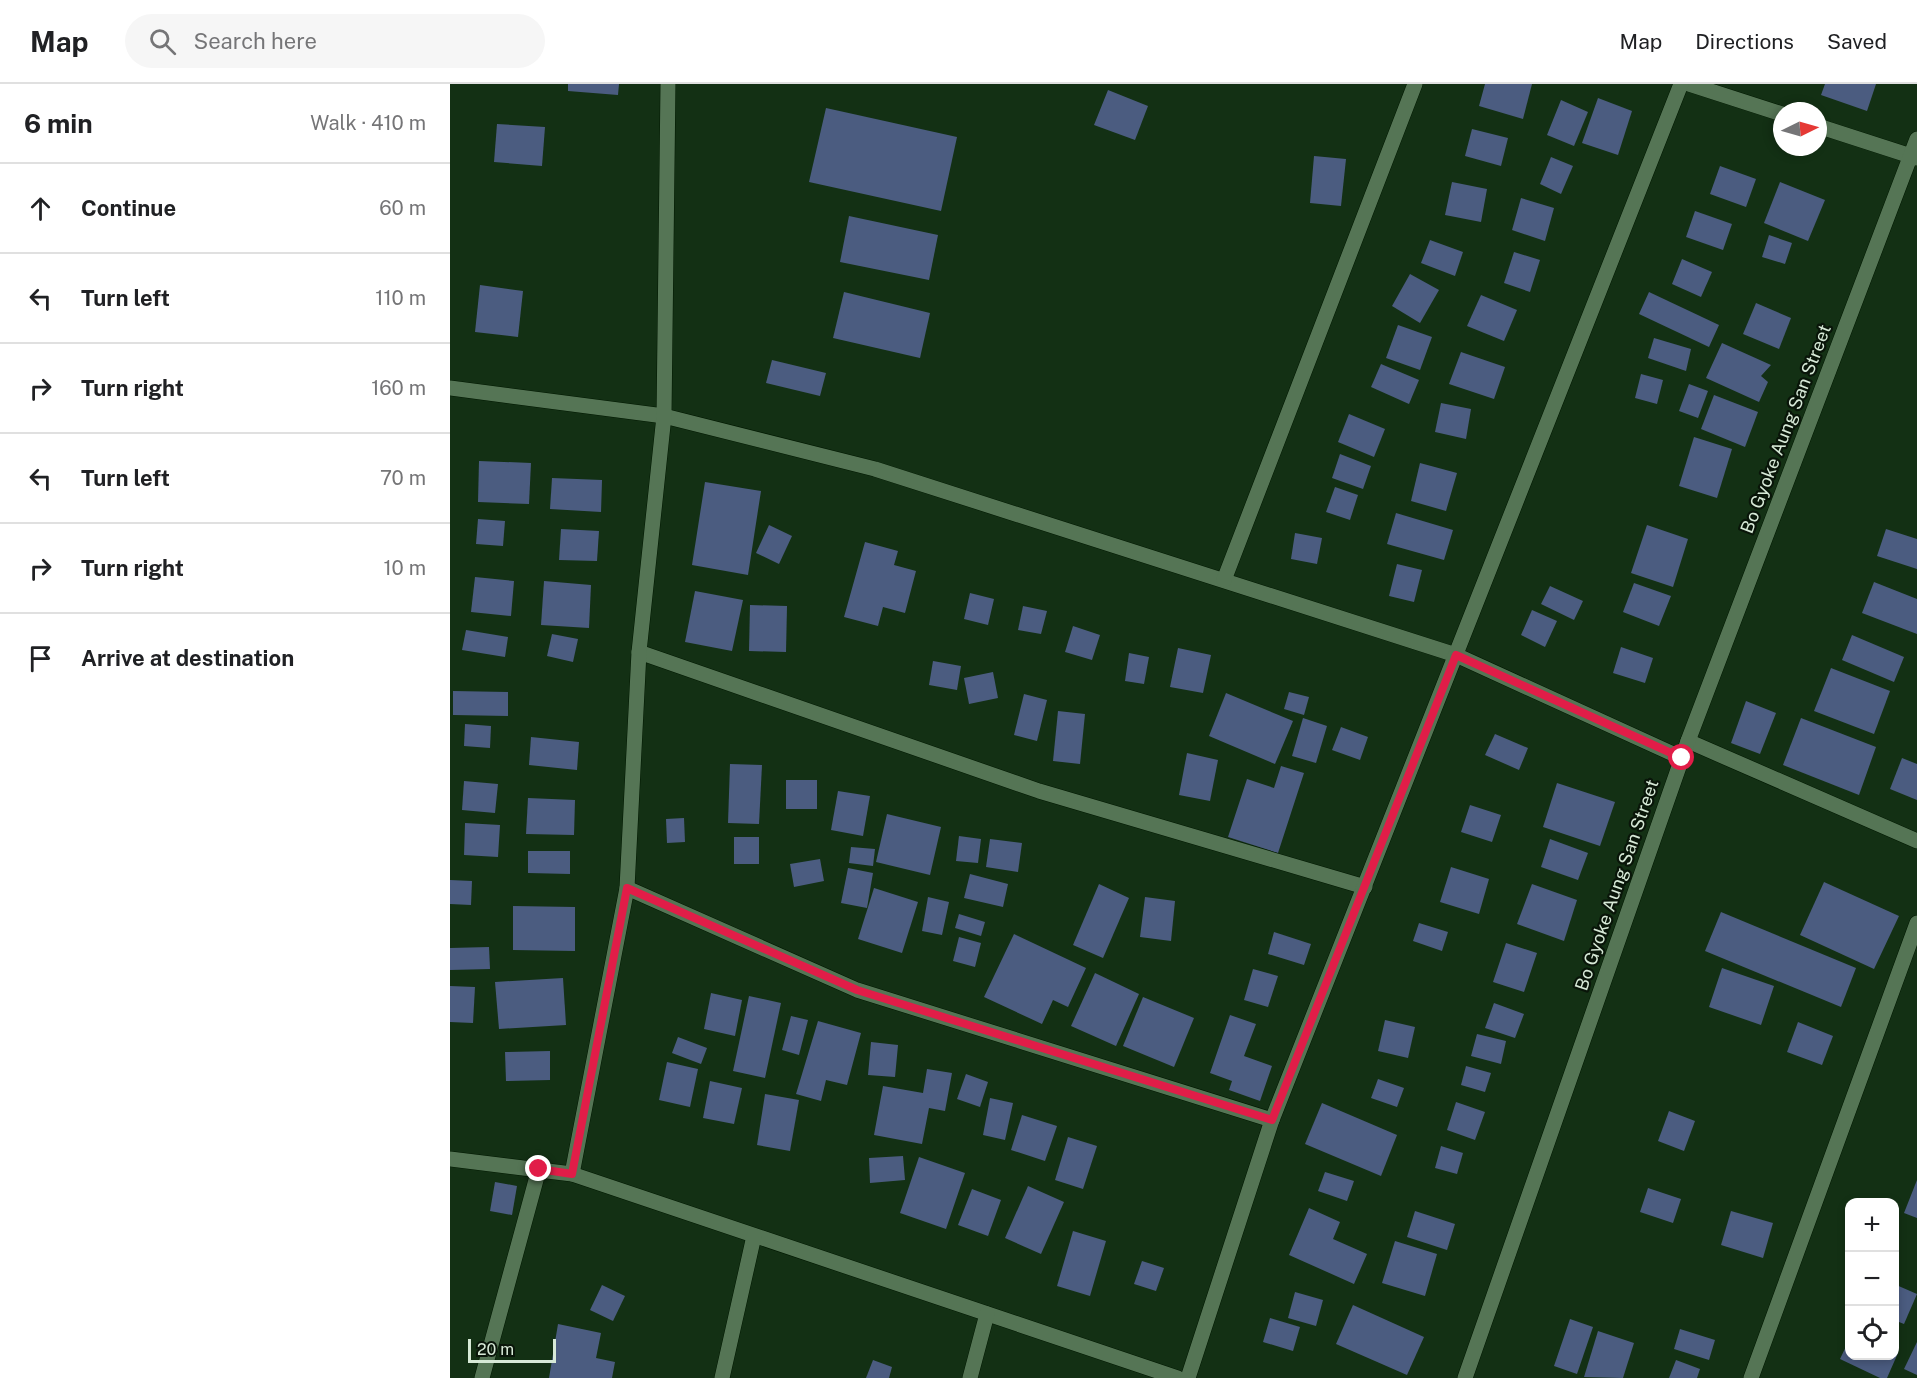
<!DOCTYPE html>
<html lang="en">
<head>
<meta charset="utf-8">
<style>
  body { margin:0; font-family:"Public Sans",sans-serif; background:#f6f6f6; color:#202124 }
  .controls { position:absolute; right:18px; bottom:18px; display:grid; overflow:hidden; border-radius:12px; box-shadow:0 3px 9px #0003 }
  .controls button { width:54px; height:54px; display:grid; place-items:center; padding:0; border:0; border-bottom:2px solid #e0e0e0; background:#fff; color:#202124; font:30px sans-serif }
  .compass { position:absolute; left:1323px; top:18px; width:54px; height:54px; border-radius:50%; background:#fff; box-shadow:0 3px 9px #0003; rotate:85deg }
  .scale { position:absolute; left:18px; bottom:15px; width:88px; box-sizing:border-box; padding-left:6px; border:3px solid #d7e9d7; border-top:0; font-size:16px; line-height:21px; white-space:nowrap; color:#d7e9d7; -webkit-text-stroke:4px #091509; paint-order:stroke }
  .stop { position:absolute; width:18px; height:18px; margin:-14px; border:4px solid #e11d48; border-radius:50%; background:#fff }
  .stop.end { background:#e11d48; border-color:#fff; box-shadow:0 2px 6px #0008 }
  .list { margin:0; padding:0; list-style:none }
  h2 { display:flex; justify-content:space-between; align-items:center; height:78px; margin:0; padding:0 24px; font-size:26px }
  h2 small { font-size:20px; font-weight:400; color:#757577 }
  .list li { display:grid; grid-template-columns:39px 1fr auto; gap:18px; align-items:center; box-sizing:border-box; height:90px; padding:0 24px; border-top:2px solid #e0e0e0 }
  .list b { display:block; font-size:22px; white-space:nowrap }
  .list em { font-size:20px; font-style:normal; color:#757577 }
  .icon { flex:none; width:33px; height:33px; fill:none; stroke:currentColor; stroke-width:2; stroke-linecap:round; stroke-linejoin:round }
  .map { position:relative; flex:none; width:1467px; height:1294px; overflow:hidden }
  header { display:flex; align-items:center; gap:36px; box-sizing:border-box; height:84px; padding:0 30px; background:#fff; border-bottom:2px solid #e0e0e0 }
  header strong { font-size:28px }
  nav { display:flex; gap:33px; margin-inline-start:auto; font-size:21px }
  .search { width:420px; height:54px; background:#f6f6f6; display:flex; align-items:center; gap:15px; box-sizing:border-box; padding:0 21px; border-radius:33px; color:#757577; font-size:22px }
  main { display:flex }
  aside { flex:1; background:#fff }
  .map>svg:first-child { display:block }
  .building { fill:#4b5c80 }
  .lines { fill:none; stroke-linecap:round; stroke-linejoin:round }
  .minor-casing { stroke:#001801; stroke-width:16 }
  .minor { stroke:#557555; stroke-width:15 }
  .route { stroke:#e11d48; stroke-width:8 }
  .labels { text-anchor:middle; stroke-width:4.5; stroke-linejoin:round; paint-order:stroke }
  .street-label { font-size:18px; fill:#d7e9d7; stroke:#091509 }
</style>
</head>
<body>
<header>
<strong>Map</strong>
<div class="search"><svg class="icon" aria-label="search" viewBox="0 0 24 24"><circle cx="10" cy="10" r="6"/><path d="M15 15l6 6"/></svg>Search here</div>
<nav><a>Map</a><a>Directions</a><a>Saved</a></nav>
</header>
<main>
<aside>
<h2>6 min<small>Walk · 410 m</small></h2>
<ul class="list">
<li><svg class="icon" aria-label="ahead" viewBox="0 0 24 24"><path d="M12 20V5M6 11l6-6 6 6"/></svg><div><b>Continue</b></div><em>60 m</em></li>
<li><svg class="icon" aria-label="left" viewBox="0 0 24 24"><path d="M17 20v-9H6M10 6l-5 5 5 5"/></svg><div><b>Turn left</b></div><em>110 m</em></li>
<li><svg class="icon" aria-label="right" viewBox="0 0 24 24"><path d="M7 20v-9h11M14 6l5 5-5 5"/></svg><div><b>Turn right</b></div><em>160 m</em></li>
<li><svg class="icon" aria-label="left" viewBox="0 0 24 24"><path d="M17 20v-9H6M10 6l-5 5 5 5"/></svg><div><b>Turn left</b></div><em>70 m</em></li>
<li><svg class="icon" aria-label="right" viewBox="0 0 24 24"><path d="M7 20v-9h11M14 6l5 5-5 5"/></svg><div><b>Turn right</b></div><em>10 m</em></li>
<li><svg class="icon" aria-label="arrive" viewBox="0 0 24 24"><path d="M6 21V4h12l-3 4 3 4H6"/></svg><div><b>Arrive at destination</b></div></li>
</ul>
</aside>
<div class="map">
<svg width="1467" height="1294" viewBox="0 0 1467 1294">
  <rect width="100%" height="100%" fill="#133014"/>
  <g class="building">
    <polygon points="118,0 169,0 168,11 118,7"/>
    <polygon points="1035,0 1082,0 1073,35 1029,22"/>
    <polygon points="1375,0 1426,0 1417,27 1371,11"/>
    <polygon points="658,6 698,22 685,56 644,41"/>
    <polygon points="1148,14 1182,27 1168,71 1132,59"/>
    <polygon points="1111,16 1138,28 1124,62 1097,51"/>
    <polygon points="376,24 507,53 491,127 359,98"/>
    <polygon points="47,40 95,43 92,82 44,78"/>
    <polygon points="1022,45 1058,54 1051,82 1015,72"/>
    <polygon points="864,72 896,75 891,122 860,119"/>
    <polygon points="1101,73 1123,82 1111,110 1090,100"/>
    <polygon points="1270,82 1306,95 1296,123 1260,110"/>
    <polygon points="1002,98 1037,105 1031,138 995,131"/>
    <polygon points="1330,98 1375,116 1358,157 1314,139"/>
    <polygon points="1071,114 1104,124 1095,157 1062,146"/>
    <polygon points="1245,127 1282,140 1273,166 1236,153"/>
    <polygon points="399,132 488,151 479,196 390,178"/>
    <polygon points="1319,151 1342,159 1335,180 1312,173"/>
    <polygon points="980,156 1013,168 1005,192 971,179"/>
    <polygon points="1064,168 1090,176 1080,208 1054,199"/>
    <polygon points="1232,175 1262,188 1251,213 1222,200"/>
    <polygon points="960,190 989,206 970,239 942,222"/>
    <polygon points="30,201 73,207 68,253 25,248"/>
    <polygon points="394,208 480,229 470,274 383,254"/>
    <polygon points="1199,208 1269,241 1259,263 1189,230"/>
    <polygon points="1031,211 1067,226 1054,257 1017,242"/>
    <polygon points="1306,219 1341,234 1329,265 1293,250"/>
    <polygon points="948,241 982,253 970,286 936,274"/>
    <polygon points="1204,254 1241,265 1236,287 1198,274"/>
    <polygon points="1272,259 1321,281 1311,292 1318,298 1309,318 1256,294"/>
    <polygon points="1011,268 1055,283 1044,315 999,300"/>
    <polygon points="322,276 376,289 370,312 316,299"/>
    <polygon points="931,280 969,296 959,320 921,303"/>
    <polygon points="1191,290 1213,296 1207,320 1185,314"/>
    <polygon points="1239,300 1258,307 1248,334 1229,327"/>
    <polygon points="1264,311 1308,328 1295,363 1251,345"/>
    <polygon points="991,319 1021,325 1016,355 985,348"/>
    <polygon points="899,330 935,345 924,373 888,358"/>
    <polygon points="1244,353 1282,365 1267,414 1229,402"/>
    <polygon points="890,370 921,382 913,405 882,394"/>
    <polygon points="29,377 81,379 79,420 28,418"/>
    <polygon points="970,379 1007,389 996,427 961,417"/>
    <polygon points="102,394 152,396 151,428 100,425"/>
    <polygon points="255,398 311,407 298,491 242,481"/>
    <polygon points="885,403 908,411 900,436 876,428"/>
    <polygon points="946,429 1003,446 994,476 937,460"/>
    <polygon points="28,435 55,437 53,462 26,460"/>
    <polygon points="319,441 342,452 329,480 306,469"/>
    <polygon points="1197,441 1238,455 1223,503 1181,489"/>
    <polygon points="111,445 149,447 147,477 109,476"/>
    <polygon points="1436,445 1467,455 1467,485 1427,472"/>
    <polygon points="845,449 872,454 867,480 841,475"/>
    <polygon points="415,458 448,467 444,481 466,487 455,529 433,523 428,542 394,533"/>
    <polygon points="947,480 972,486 964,518 939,512"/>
    <polygon points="25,493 64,497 61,532 21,528"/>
    <polygon points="94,497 141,501 139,544 91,541"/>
    <polygon points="1424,498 1467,515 1467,550 1412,529"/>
    <polygon points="1184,499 1221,512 1209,542 1173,528"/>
    <polygon points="1100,502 1133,517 1124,536 1091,520"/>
    <polygon points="245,507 293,516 282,567 235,558"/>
    <polygon points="520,509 544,515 538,541 514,535"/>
    <polygon points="300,521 337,522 336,568 299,567"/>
    <polygon points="573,522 597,527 591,550 568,546"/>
    <polygon points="1082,526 1107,537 1095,563 1071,551"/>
    <polygon points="623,542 650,551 642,576 615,568"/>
    <polygon points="16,546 58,553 55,573 12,566"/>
    <polygon points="102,550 128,555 123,578 97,572"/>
    <polygon points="1402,551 1454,573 1444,598 1392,576"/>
    <polygon points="1171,563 1203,574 1195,599 1163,589"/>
    <polygon points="728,564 761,571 753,609 720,603"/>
    <polygon points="679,569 699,573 694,600 675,597"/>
    <polygon points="483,577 511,582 507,606 479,601"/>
    <polygon points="1381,584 1440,607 1424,650 1364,627"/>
    <polygon points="543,588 548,614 519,620 514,594"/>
    <polygon points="3,607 58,608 58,632 3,631"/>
    <polygon points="839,608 859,613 854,631 834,625"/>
    <polygon points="776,609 843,637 825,680 759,652"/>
    <polygon points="574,610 597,616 587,657 564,651"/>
    <polygon points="1296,617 1326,629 1310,670 1281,659"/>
    <polygon points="608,627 635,630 630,680 603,677"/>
    <polygon points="853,634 877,642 866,679 842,672"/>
    <polygon points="1351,634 1426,663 1409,711 1333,681"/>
    <polygon points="15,640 41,642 40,664 14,662"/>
    <polygon points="891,643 918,653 910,676 882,666"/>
    <polygon points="1045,650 1078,664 1069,686 1035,671"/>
    <polygon points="81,653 129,658 127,686 79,681"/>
    <polygon points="737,669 768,676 760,717 729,711"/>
    <polygon points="1452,674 1467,680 1467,716 1440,705"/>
    <polygon points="280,680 312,681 309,740 278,739"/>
    <polygon points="831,682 854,689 828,769 778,753 797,695 824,704"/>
    <rect x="336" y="696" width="31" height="29"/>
    <polygon points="14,697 48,700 45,729 12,726"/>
    <polygon points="1107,699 1165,718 1150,762 1093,743"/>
    <polygon points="388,707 420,712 413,752 381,746"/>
    <polygon points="78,714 125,716 124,751 76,750"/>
    <polygon points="1020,721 1051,731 1042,758 1011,748"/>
    <polygon points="437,730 491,743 480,791 426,778"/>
    <polygon points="234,734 235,758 217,759 216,735"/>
    <polygon points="15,739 50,741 48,773 14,771"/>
    <polygon points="509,752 531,755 528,779 506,777"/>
    <rect x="284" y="753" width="25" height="27"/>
    <polygon points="540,755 572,759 568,788 536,783"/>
    <polygon points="1100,755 1138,769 1128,796 1091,783"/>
    <polygon points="401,763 425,765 423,782 399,779"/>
    <polygon points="78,767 120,767 120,790 78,789"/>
    <polygon points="370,775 374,797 344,803 340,780"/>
    <polygon points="1001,783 1039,795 1029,830 990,818"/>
    <polygon points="398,784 423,789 417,824 391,819"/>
    <polygon points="520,790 558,800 553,823 514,814"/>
    <polygon points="0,796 22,797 21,821 0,820"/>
    <polygon points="1374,798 1449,832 1424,885 1350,851"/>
    <polygon points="649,800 679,814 653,874 623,861"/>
    <polygon points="1082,800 1127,816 1114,857 1067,840"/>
    <polygon points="424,804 468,818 452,869 408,855"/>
    <polygon points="478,813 499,818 492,851 472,847"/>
    <polygon points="695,813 725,817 721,857 690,853"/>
    <polygon points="63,822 125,823 125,867 63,866"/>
    <polygon points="1271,828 1406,884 1391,923 1255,867"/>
    <polygon points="509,830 535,838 531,852 505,844"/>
    <polygon points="969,839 998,848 992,867 963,857"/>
    <polygon points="824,848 861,860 854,881 818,870"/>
    <polygon points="564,850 636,884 618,923 603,916 592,940 534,913"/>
    <polygon points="509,853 531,859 525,883 503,877"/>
    <polygon points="1056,859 1087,869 1074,908 1043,898"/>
    <polygon points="39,863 40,885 0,886 0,864"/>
    <polygon points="1272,884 1324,902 1311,941 1259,923"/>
    <polygon points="803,885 828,892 818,923 794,916"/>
    <polygon points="645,889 689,910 666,962 621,942"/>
    <polygon points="113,894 116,941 49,945 45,898"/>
    <polygon points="0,902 25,903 23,939 0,938"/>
    <polygon points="261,909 292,916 285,952 254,945"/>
    <polygon points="299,912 331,919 315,994 283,987"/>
    <polygon points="693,913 744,934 724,983 673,962"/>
    <polygon points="1044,919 1074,930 1065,954 1035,944"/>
    <polygon points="780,931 806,940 794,972 822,982 810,1017 779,1006 782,997 760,989"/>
    <polygon points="341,932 358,936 349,971 332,966"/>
    <polygon points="935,936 965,943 958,974 928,967"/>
    <polygon points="368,937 411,949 397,1001 376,996 371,1017 346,1010"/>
    <polygon points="1348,938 1383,952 1372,981 1337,968"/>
    <polygon points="1027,950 1056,957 1051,980 1021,972"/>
    <polygon points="228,953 257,964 251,980 222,969"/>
    <polygon points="421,958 448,961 445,993 418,991"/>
    <polygon points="100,967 100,996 56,997 55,968"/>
    <polygon points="217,978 248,985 240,1023 209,1016"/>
    <polygon points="1016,982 1041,989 1035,1008 1011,1001"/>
    <polygon points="477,985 502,989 495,1027 479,1024 472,1060 424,1051 433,1002 473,1009"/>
    <polygon points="516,990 538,998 530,1023 507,1015"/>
    <polygon points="928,995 954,1004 947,1023 921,1014"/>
    <polygon points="260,997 292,1004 284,1040 253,1034"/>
    <polygon points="315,1010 349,1016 340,1067 307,1061"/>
    <polygon points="540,1014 563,1019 555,1056 533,1051"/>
    <polygon points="1006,1018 1035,1028 1025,1056 997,1046"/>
    <polygon points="872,1019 947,1051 931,1092 855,1060"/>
    <polygon points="1219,1027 1245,1037 1234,1067 1208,1057"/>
    <polygon points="572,1031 607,1042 595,1077 561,1066"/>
    <polygon points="618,1053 647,1062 633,1105 605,1096"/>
    <polygon points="991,1062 1013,1069 1007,1090 985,1084"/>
    <polygon points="453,1072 455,1096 420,1099 419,1074"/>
    <polygon points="469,1073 515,1089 496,1145 450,1129"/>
    <polygon points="875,1088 904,1097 897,1117 868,1107"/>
    <polygon points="1467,1096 1467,1134 1454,1129"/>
    <polygon points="45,1098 67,1102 62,1131 40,1127"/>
    <polygon points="578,1102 614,1118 591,1170 555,1154"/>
    <polygon points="1198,1104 1231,1115 1223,1139 1190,1128"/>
    <polygon points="522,1105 551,1116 538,1152 508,1141"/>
    <polygon points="859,1124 890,1138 883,1155 917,1170 904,1200 839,1171"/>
    <polygon points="965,1127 1005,1140 997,1166 957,1153"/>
    <polygon points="1281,1127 1323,1139 1313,1174 1271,1161"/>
    <polygon points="623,1147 656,1157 640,1212 607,1202"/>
    <polygon points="945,1157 987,1170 975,1212 932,1199"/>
    <polygon points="692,1177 714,1184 706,1207 684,1200"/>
    <polygon points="1444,1200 1467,1210 1454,1240 1444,1236"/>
    <polygon points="152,1201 175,1212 163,1237 140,1226"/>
    <polygon points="845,1208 873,1216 866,1242 838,1234"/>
    <polygon points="903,1221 974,1253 957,1291 886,1260"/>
    <polygon points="820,1234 850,1243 843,1267 813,1258"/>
    <polygon points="1120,1235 1143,1243 1127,1290 1104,1282"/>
    <polygon points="108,1240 151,1249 146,1274 165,1278 162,1294 99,1294"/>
    <polygon points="1230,1245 1265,1256 1259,1276 1224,1265"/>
    <polygon points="1148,1247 1184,1259 1173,1294 1134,1293"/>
    <polygon points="1400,1254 1400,1272 1448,1269 1437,1294 1430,1294 1390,1275"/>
    <polygon points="1467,1258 1467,1291 1454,1285"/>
    <polygon points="423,1276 442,1283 439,1294 416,1294"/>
    <polygon points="1226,1276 1250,1285 1247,1294 1219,1294"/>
  </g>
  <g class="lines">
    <defs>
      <g id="minor">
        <polyline points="1239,0 1332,30"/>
        <polyline points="1368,42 1467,74"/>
        <polyline points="0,304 214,332 425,385 1006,571 1232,674"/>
        <polyline points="774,496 965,0"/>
        <polyline points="189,568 589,707 915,803"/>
        <polyline points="1238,657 1467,757"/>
        <polyline points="177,804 407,906 822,1036"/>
        <polyline points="0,1075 122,1090 728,1294"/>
        <polyline points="122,1090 177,804 189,568 214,332 218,0"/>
        <polyline points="32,1294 89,1085"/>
        <polyline points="272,1294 304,1152"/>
        <polyline points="520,1294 537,1230"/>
        <polyline points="738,1294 822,1036 1231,0"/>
        <polyline points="1015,1294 1238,657 1467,55"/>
        <polyline points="1301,1294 1467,839"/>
      </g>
    </defs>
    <use href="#minor" class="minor-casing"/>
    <use href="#minor" class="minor"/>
  </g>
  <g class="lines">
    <polyline class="route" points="89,1085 122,1090 177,804 407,906 822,1036 1006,571 1232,674"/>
  </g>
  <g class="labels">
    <g class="street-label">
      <text transform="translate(1336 345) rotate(-69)" y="6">Bo Gyoke Aung San Street</text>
      <text transform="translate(1167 801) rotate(-71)" y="6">Bo Gyoke Aung San Street</text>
    </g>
  </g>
</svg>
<div class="controls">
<button>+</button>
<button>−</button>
<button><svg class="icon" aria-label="locate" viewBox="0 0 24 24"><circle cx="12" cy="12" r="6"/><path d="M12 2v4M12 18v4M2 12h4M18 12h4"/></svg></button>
</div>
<svg class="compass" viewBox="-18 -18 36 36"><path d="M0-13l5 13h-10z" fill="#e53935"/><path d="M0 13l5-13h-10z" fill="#757577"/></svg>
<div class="scale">20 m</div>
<div class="stop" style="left:1232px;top:674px"></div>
<div class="stop end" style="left:89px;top:1085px"></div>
</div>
</main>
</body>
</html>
